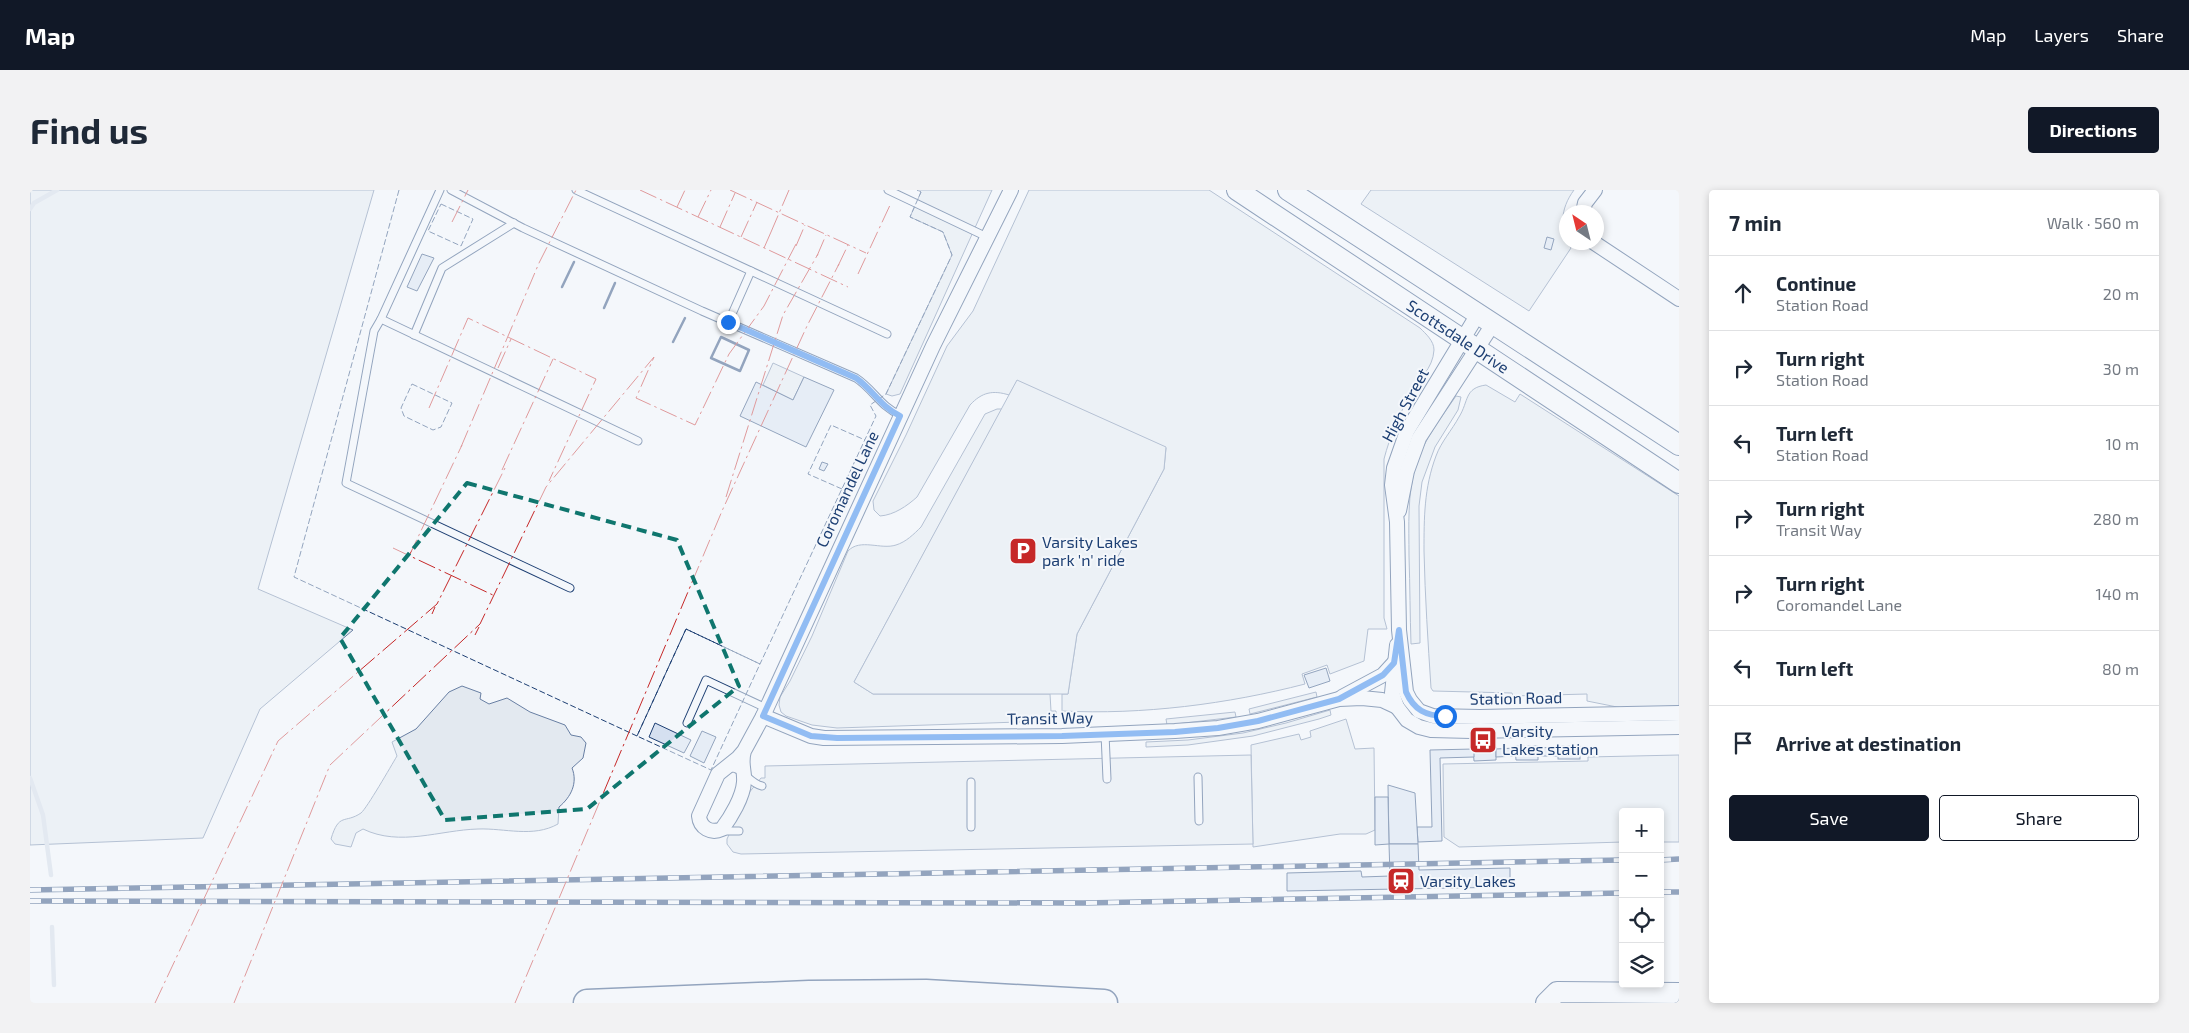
<!DOCTYPE html>
<html lang="en">
<head>
<meta charset="utf-8">
<style>
  body { margin:0; font-family:"Exo 2",sans-serif; background:#f2f2f3; color:#1f2937 }
  .controls { position:absolute; right:15px; bottom:15px; display:grid; overflow:hidden; border-radius:5px; box-shadow:0 2px 8px #0003 }
  .controls button { width:45px; height:45px; display:grid; place-items:center; padding:0; border:0; border-bottom:1px solid #e0e1e3; background:#fff; color:#1f2937; font:25px sans-serif }
  .compass { position:absolute; left:1529px; top:15px; width:45px; height:45px; border-radius:50%; background:#fff; box-shadow:0 2px 8px #0003; rotate:325deg }
  .stop { position:absolute; width:15px; height:15px; margin:-11px; border:4px solid #1a73e8; border-radius:50%; background:#fff }
  .stop.end { background:#1a73e8; border-color:#fff; box-shadow:0 1px 5px #0008 }
  .list { margin:0; padding:0; list-style:none }
  h2 { display:flex; justify-content:space-between; align-items:center; height:65px; margin:0; padding:0 20px; font-size:21px }
  h2 small { font-size:16px; font-weight:400; color:#747a83 }
  .list li { display:grid; grid-template-columns:32px 1fr auto; gap:15px; align-items:center; box-sizing:border-box; height:75px; padding:0 20px; border-top:1px solid #e0e1e3 }
  .list b { display:block; font-size:19px; white-space:nowrap }
  .list p { margin:0; font-size:16px; white-space:nowrap; color:#747a83 }
  .list em { font-size:16px; font-style:normal; color:#747a83 }
  .actions { display:flex; gap:10px; padding:15px 20px }
  .actions a { flex:1; padding:11px 0; border:1px solid #111827; border-radius:5px; text-align:center; font-size:18px; color:#111827 }
  .actions .main { background:#111827; color:#fff }
  .icon { flex:none; width:28px; height:28px; fill:none; stroke:currentColor; stroke-width:2; stroke-linecap:round; stroke-linejoin:round }
  .map { position:relative; flex:none; width:1649px; height:813px; overflow:hidden; border-radius:5px }
  header { display:flex; align-items:center; gap:30px; box-sizing:border-box; height:70px; padding:0 25px; background:#111827; color:#fff }
  header strong { font-size:24px }
  nav { display:flex; gap:28px; margin-inline-start:auto; font-size:18px }
  .intro { display:flex; align-items:center; justify-content:space-between; box-sizing:border-box; height:120px; padding:0 30px }
  h1 { margin:0; font-size:35px }
  .button { padding:12px 22px; border-radius:5px; background:#111827; color:#fff; font-size:18px; font-weight:700 }
  main { display:flex; gap:30px; padding:0 30px }
  aside { flex:1; background:#fff; border-radius:5px; box-shadow:0 2px 8px #0003 }
  .map>svg:first-child { display:block }
  .green { fill:#e3e9f0; stroke:#687fa3 }
  .parking { fill:#e3e8f0; stroke:#687fa3 }
  .lines { fill:none; stroke-linecap:round; stroke-linejoin:round }
  .stream { stroke:#cfd7e4; stroke-width:4.5 }
  .building { fill:#d5e0f0; stroke:#1d3f73 }
  .lane-casing { stroke:#1d3f73; stroke-width:9 }
  .street-casing { stroke:#1d3f73; stroke-width:16 }
  .secondary-casing { stroke:#1d3f73; stroke-width:22 }
  .highway-casing { stroke:#1d3f73; stroke-width:29 }
  .lane { stroke:#f4f7fb; stroke-width:7 }
  .street { stroke:#f4f7fb; stroke-width:14 }
  .secondary { stroke:#f4f7fb; stroke-width:20 }
  .highway { stroke:#f4f7fb; stroke-width:26 }
  .rail-casing { stroke:#1d3f73; stroke-width:5.5 }
  .rail { stroke:#f4f7fb; stroke-width:4; stroke-dasharray:11; stroke-linecap:butt }
  .fence { stroke:#1d3f73; stroke-width:1; stroke-dasharray:6 2.5; stroke-linecap:butt }
  .wall { stroke:#1d3f73; stroke-width:2.5 }
  .power { stroke:#c62828; stroke-width:1; stroke-dasharray:18 4 2.5 4; stroke-linecap:butt }
  .route { stroke:#1a73e8; stroke-width:6 }
  .marked { fill:none; stroke:#0f766e; stroke-width:4; stroke-dasharray:10 6; stroke-linejoin:round }
  .labels { text-anchor:middle; stroke-width:4; stroke-linejoin:round; paint-order:stroke }
  .street-label { font-size:16px; fill:#1d3f73; stroke:#f4f7fb }
  .poi-label { font-size:16px; fill:#1d3f73; stroke:#f4f7fb; text-anchor:start }
</style>
</head>
<body>
<header>
<strong>Map</strong>
<nav><a>Map</a><a>Layers</a><a>Share</a></nav>
</header>
<div class="intro"><h1>Find us</h1><a class="button">Directions</a></div>
<main>
<div class="map">
<svg width="1649" height="813" viewBox="0 0 1649 813">
  <rect width="100%" height="100%" fill="#f4f7fb"/>
  <g class="green">
    <polygon points="0,0 344,0 228,399 323,440 230,519 173,648 0,655"/>
    <polygon points="887,0 962,0 870,204 862,206 856,204 922,65 913,42 880,27 891,2"/>
    <path d="M999,0h180l211,138c6,6 14,13 14,22 -1,19 -16,30 -24,44 -11,22 -20,42 -26,65v159l3,11h-19l-4,32 -34,13 -3,-9 -25,9 3,10c-77,20 -163,31 -243,27v-17h6l9,-60 87,-165 2,-21 -149,-67 -8,14c-16,-5 -27,-3 -39,10l-53,92c-10,9 -23,18 -37,19l-6,-6 -1,-9 33,-66 41,-89 26,-35z"/>
    <path d="M1341,0h203c-14,19 -15,39 -3,58l-42,63 -168,-107z"/>
    <path d="M1456,195l29,17 5,-8 159,102v210l-57,2 -35,-7v-7l-74,2 -1,-3 -79,-2 -2,-3c-3,-46 -6,-91 -7,-137 0,-33 0,-63 12,-95 5,-14 16,-26 23,-39 10,-16 5,-29 27,-32z"/>
    <path d="M1426,206l5,1 -3,13 -23,37 -13,35 -3,24 1,137 -9,1c-1,-29 -1,-58 -2,-88 0,-30 -2,-62 7,-91 8,-26 25,-47 40,-69z"/>
    <path d="M967,219h5l-148,273 19,12h177l1,17h5v13l-37,-2 -182,6 -25,-3 -26,-9 -5,-4 -2,-7 1,-8 10,-16 22,-45 36,-85c12,-13 33,-1 48,-6 10,-3 18,-11 25,-18l64,-113z"/>
    <path d="M432,496l19,7 -1,6 9,5 18,-6 23,14 35,13 6,10 10,2 5,6 -3,15 -11,10c6,15 -1,29 -13,39l-1,17c-25,14 -53,4 -80,5 -38,1 -78,18 -115,0l-7,4 -5,14 -16,-3 -4,-5c8,-27 14,-15 30,-26 6,-5 30,-47 36,-57l-5,-14 24,-13 33,-37z"/>
    <polygon points="1316,529 1325,559 1344,558 1345,640 1336,644 1310,644 1223,657 1221,555 1269,544 1271,550 1281,547 1280,541"/>
    <polygon points="1649,565 1649,652 1630,652 1630,622 1593,622 1593,652 1429,657 1414,647 1413,574 1558,571 1558,567"/>
  </g>
  <g class="parking">
    <polygon points="743,173 774,187 763,210 733,195"/>
    <polygon points="987,190 1136,257 1134,279 1047,444 1038,504 843,504 824,492"/>
    <polygon points="1286,502 1287,507 1220,524 1219,519"/>
    <polygon points="1300,520 1301,525 1289,529 1223,546 1158,555 1116,557 1116,552 1158,550 1213,543 1256,533"/>
    <polygon points="1205,522 1206,527 1137,535 1136,529"/>
    <polygon points="1221,565 1223,654 711,664 703,662 697,654 697,649 718,604 731,588 735,588 735,576"/>
  </g>
  <g class="lines">
    <g class="stream">
      <polyline points="0,19 4,13 27,0"/>
      <polyline points="0,588 13,625 21,685"/>
      <polyline points="22,737 24,795"/>
    </g>
  </g>
  <g class="building">
    <polygon points="1517,47 1524,49 1521,60 1514,58"/>
    <polygon points="392,64 404,68 387,101 377,97"/>
    <polygon points="774,187 804,200 776,257 710,226 726,192 763,210"/>
    <polygon points="792,272 798,274 794,281 789,279"/>
    <polygon points="1296,478 1300,491 1279,498 1274,485"/>
    <polygon points="625,533 661,550 654,563 619,547"/>
    <polygon points="672,541 686,547 674,573 660,566"/>
    <polygon points="1485,556 1508,556 1508,570 1486,570"/>
    <rect x="1528" y="556" width="22" height="13"/>
    <polygon points="1443,557 1466,557 1466,570 1444,571"/>
    <polygon points="1528,557 1528,566 1508,566 1508,558"/>
    <polygon points="1485,558 1486,566 1466,567 1466,559"/>
    <polygon points="1444,559 1444,567 1410,568 1412,651 1388,652 1387,637 1402,637 1400,560"/>
    <polygon points="1358,595 1385,603 1388,654 1359,654"/>
    <polygon points="1345,607 1358,607 1359,654 1345,655"/>
    <polygon points="1359,654 1388,654 1389,680 1480,678 1480,697 1257,701 1257,683 1331,681 1332,687 1360,686"/>
  </g>
  <g class="lines">
    <defs>
      <g id="lane">
        <polyline points="410,0 351,129 608,251"/>
        <path d="M421,0l72,38 179,83 154,67c17,11 25,29 44,37"/>
        <polyline points="546,0 857,144"/>
        <polyline points="858,0 957,47"/>
        <polyline points="351,129 344,141 316,293 540,398"/>
        <polyline points="698,133 721,81"/>
        <polyline points="384,145 412,78 484,33"/>
        <polyline points="657,533 676,490 736,518"/>
        <polyline points="1075,544 1077,589"/>
        <path d="M697,578c15,-3 21,15 35,18"/>
        <polyline points="1168,587 1169,631"/>
        <polyline points="941,592 941,637"/>
        <polyline points="692,641 709,641"/>
      </g>
      <g id="street">
        <polyline points="1553,22 1555,13 1565,0"/>
        <polyline points="1563,52 1649,109"/>
        <polyline points="1448,124 1377,241 1364,278 1362,295 1367,332 1369,440 1376,502 1380,510 1389,521 1403,526 1450,527 1649,523"/>
        <polyline points="1369,321 1377,281 1389,248 1463,134"/>
        <polyline points="1367,455 1362,503 1367,517 1377,530 1389,537 1401,540 1441,541 1649,537"/>
        <polyline points="1312,507 1353,485 1364,473"/>
        <polyline points="733,526 781,546 794,548 1032,546 1145,541 1188,538 1228,531 1309,509 1332,508 1352,510 1367,517"/>
        <path d="M714,561c-4,13 1,19 0,31 -1,15 -13,35 -22,47 -11,5 -22,-1 -23,-13l19,-42 20,-16 6,-7 19,-35 170,-370 78,-156"/>
      </g>
      <g id="secondary">
        <path id="s1" d="M1207,0l442,293"/>
        <polyline points="1258,0 1649,255"/>
        <polyline points="1516,813 1527,802 1649,803"/>
      </g>
      <polyline id="highway" points="557,813 779,804 896,803 1074,813"/>
    </defs>
    <use href="#lane" class="lane-casing"/>
    <use href="#street" class="street-casing"/>
    <use href="#secondary" class="secondary-casing"/>
    <use href="#highway" class="highway-casing"/>
    <use href="#lane" class="lane"/>
    <use href="#street" class="street"/>
    <use href="#secondary" class="secondary"/>
    <use href="#highway" class="highway"/>
    <defs>
      <g id="rail">
        <polyline points="1630,670 1649,669"/>
        <polyline points="0,700 1593,670"/>
        <polyline points="1630,702 1649,702"/>
        <polyline points="0,711 1053,713 1593,703"/>
      </g>
    </defs>
    <use href="#rail" class="rail-casing"/>
    <use href="#rail" class="rail"/>
    <g class="fence">
      <polyline points="369,0 264,387 607,546 656,439 730,474 846,226 840,215 856,204 922,65 913,42 880,27 891,2 887,0"/>
      <polygon points="411,14 443,29 431,56 398,41"/>
      <polygon points="382,194 422,213 411,237 403,240 374,226 371,218"/>
      <polyline points="812,299 778,284 801,235 835,250"/>
      <polygon points="656,439 730,474 681,580 607,546"/>
    </g>
    <g class="wall">
      <polyline points="532,97 544,72"/>
      <polyline points="574,118 585,93"/>
      <polygon points="691,147 719,160 710,181 681,168"/>
      <polyline points="643,152 655,128"/>
    </g>
    <g class="power">
      <polyline points="610,0 818,97"/>
      <polyline points="700,0 836,63"/>
      <polyline points="647,17 655,0"/>
      <polyline points="668,27 681,0"/>
      <polyline points="422,32 438,0"/>
      <polyline points="690,37 705,3"/>
      <polyline points="741,42 759,0"/>
      <polyline points="711,47 727,12"/>
      <polyline points="766,56 775,35"/>
      <polyline points="734,58 741,42"/>
      <polyline points="787,66 796,45"/>
      <polyline points="808,76 818,55"/>
      <polyline points="828,84 861,13"/>
      <polyline points="468,178 481,149"/>
      <polyline points="399,218 438,128 566,189 519,291"/>
      <polyline points="431,257 509,73 546,0"/>
      <polyline points="472,280 523,169"/>
      <polyline points="696,307 753,125 788,64"/>
      <polyline points="363,358 465,406"/>
      <polyline points="379,366 432,255"/>
      <polyline points="402,424 405,417"/>
      <polyline points="445,445 449,437"/>
      <polyline points="125,813 248,551 407,414 475,278"/>
      <polyline points="204,813 300,575 450,434 516,297 624,167 606,208 665,235 699,164 734,116 766,54"/>
      <polyline points="485,813 692,321 777,136 809,74"/>
    </g>
  </g>
  <g class="lines">
    <path class="route" d="M698,132l128,56c17,12 25,29 44,38l-137,300 48,20 26,2 225,-2 113,-4 43,-4 40,-7 81,-22 44,-24 11,-12 5,-33 7,62c8,18 20,24 39,24"/>
  </g>
  <path d="M0 0H1649V813H0ZM437,293l210,57 62,146 -152,123 -142,11 -105,-182z" fill="#f4f7fb" fill-opacity=".55" fill-rule="evenodd"/>
  <path class="marked" d="M437,293l210,57 62,146 -152,123 -142,11 -105,-182z"/>
  <defs>
    <symbol id="parking-square" viewBox="-11 -11 22 22"><rect x="-9" y="-9" width="18" height="18" rx="4" fill="#c62828" stroke="#f4f7fb"/><path d="M-3.5-5.5H1a3.5 3.5 0 0 1 0 7H-1V5.5H-3.5ZM-1-3.4V-.6H.8a1.4 1.4 0 0 0 0-2.8Z" fill="#fff"/></symbol>
    <symbol id="bus-square" viewBox="-11 -11 22 22"><rect x="-9" y="-9" width="18" height="18" rx="4" fill="#c62828" stroke="#f4f7fb"/><path d="M-5-6H5V4H4V6H2V4H-2V6H-4V4H-5ZM-3.5-4V0h7V-4ZM-3.5 1.2v1.5H-2V1.2ZM2 1.2v1.5H3.5V1.2Z" fill="#fff"/></symbol>
    <symbol id="station-square" viewBox="-11 -11 22 22"><rect x="-9" y="-9" width="18" height="18" rx="4" fill="#c62828" stroke="#f4f7fb"/><path d="M-3-6H3Q5-6 5-4V2Q5 4 3 4L4.5 6H3L1.5 4h-3L-3 6H-4.5L-3 4Q-5 4-5 2V-4Q-5-6-3-6ZM-3.5-4v3h7v-3ZM-3.5 1v1.5H-2V1ZM2 1v1.5H3.5V1Z" fill="#fff"/></symbol>
  </defs>
  <g fill-rule="evenodd">
    <use href="#parking-square" x="977" y="345" width="32" height="32"/>
    <use href="#bus-square" x="1437" y="534" width="32" height="32"/>
    <use href="#station-square" x="1355" y="675" width="32" height="32"/>
  </g>
  <g class="labels">
    <g class="street-label">
      <text dy="6" stroke="none"><textPath href="#s1" startOffset="265">Scottsdale Drive</textPath></text>
      <text transform="translate(1375 215) rotate(-62)" y="6">High Street</text>
      <text transform="translate(817 299) rotate(-65)" y="6">Coromandel Lane</text>
      <text transform="translate(1486 508) rotate(-1)" y="6">Station Road</text>
      <text transform="translate(1020 528) rotate(-1)" y="6">Transit Way</text>
    </g>
    <g class="poi-label">
      <text x="1012" y="358">Varsity Lakes<tspan x="1012" dy="18">park 'n' ride</tspan></text>
      <text x="1472" y="547">Varsity<tspan x="1472" dy="18">Lakes station</tspan></text>
      <text x="1390" y="697">Varsity Lakes</text>
    </g>
  </g>
</svg>
<div class="controls">
<button>+</button>
<button>−</button>
<button><svg class="icon" aria-label="locate" viewBox="0 0 24 24"><circle cx="12" cy="12" r="6"/><path d="M12 2v4M12 18v4M2 12h4M18 12h4"/></svg></button>
<button><svg class="icon" aria-label="layers" viewBox="0 0 24 24"><path d="M12 4l9 5-9 5-9-5zM3 14l9 5 9-5"/></svg></button>
</div>
<svg class="compass" viewBox="-18 -18 36 36"><path d="M0-13l5 13h-10z" fill="#e53935"/><path d="M0 13l5-13h-10z" fill="#747a83"/></svg>
<div class="stop" style="left:1415px;top:526px"></div>
<div class="stop end" style="left:698px;top:132px"></div>
</div>
<aside>
<h2>7 min<small>Walk · 560 m</small></h2>
<ul class="list">
<li><svg class="icon" aria-label="ahead" viewBox="0 0 24 24"><path d="M12 20V5M6 11l6-6 6 6"/></svg><div><b>Continue</b><p>Station Road</p></div><em>20 m</em></li>
<li><svg class="icon" aria-label="right" viewBox="0 0 24 24"><path d="M7 20v-9h11M14 6l5 5-5 5"/></svg><div><b>Turn right</b><p>Station Road</p></div><em>30 m</em></li>
<li><svg class="icon" aria-label="left" viewBox="0 0 24 24"><path d="M17 20v-9H6M10 6l-5 5 5 5"/></svg><div><b>Turn left</b><p>Station Road</p></div><em>10 m</em></li>
<li><svg class="icon" aria-label="right" viewBox="0 0 24 24"><path d="M7 20v-9h11M14 6l5 5-5 5"/></svg><div><b>Turn right</b><p>Transit Way</p></div><em>280 m</em></li>
<li><svg class="icon" aria-label="right" viewBox="0 0 24 24"><path d="M7 20v-9h11M14 6l5 5-5 5"/></svg><div><b>Turn right</b><p>Coromandel Lane</p></div><em>140 m</em></li>
<li><svg class="icon" aria-label="left" viewBox="0 0 24 24"><path d="M17 20v-9H6M10 6l-5 5 5 5"/></svg><div><b>Turn left</b></div><em>80 m</em></li>
<li><svg class="icon" aria-label="arrive" viewBox="0 0 24 24"><path d="M6 21V4h12l-3 4 3 4H6"/></svg><div><b>Arrive at destination</b></div></li>
</ul>
<div class="actions"><a class="main">Save</a><a>Share</a></div>
</aside>
</main>
</body>
</html>
